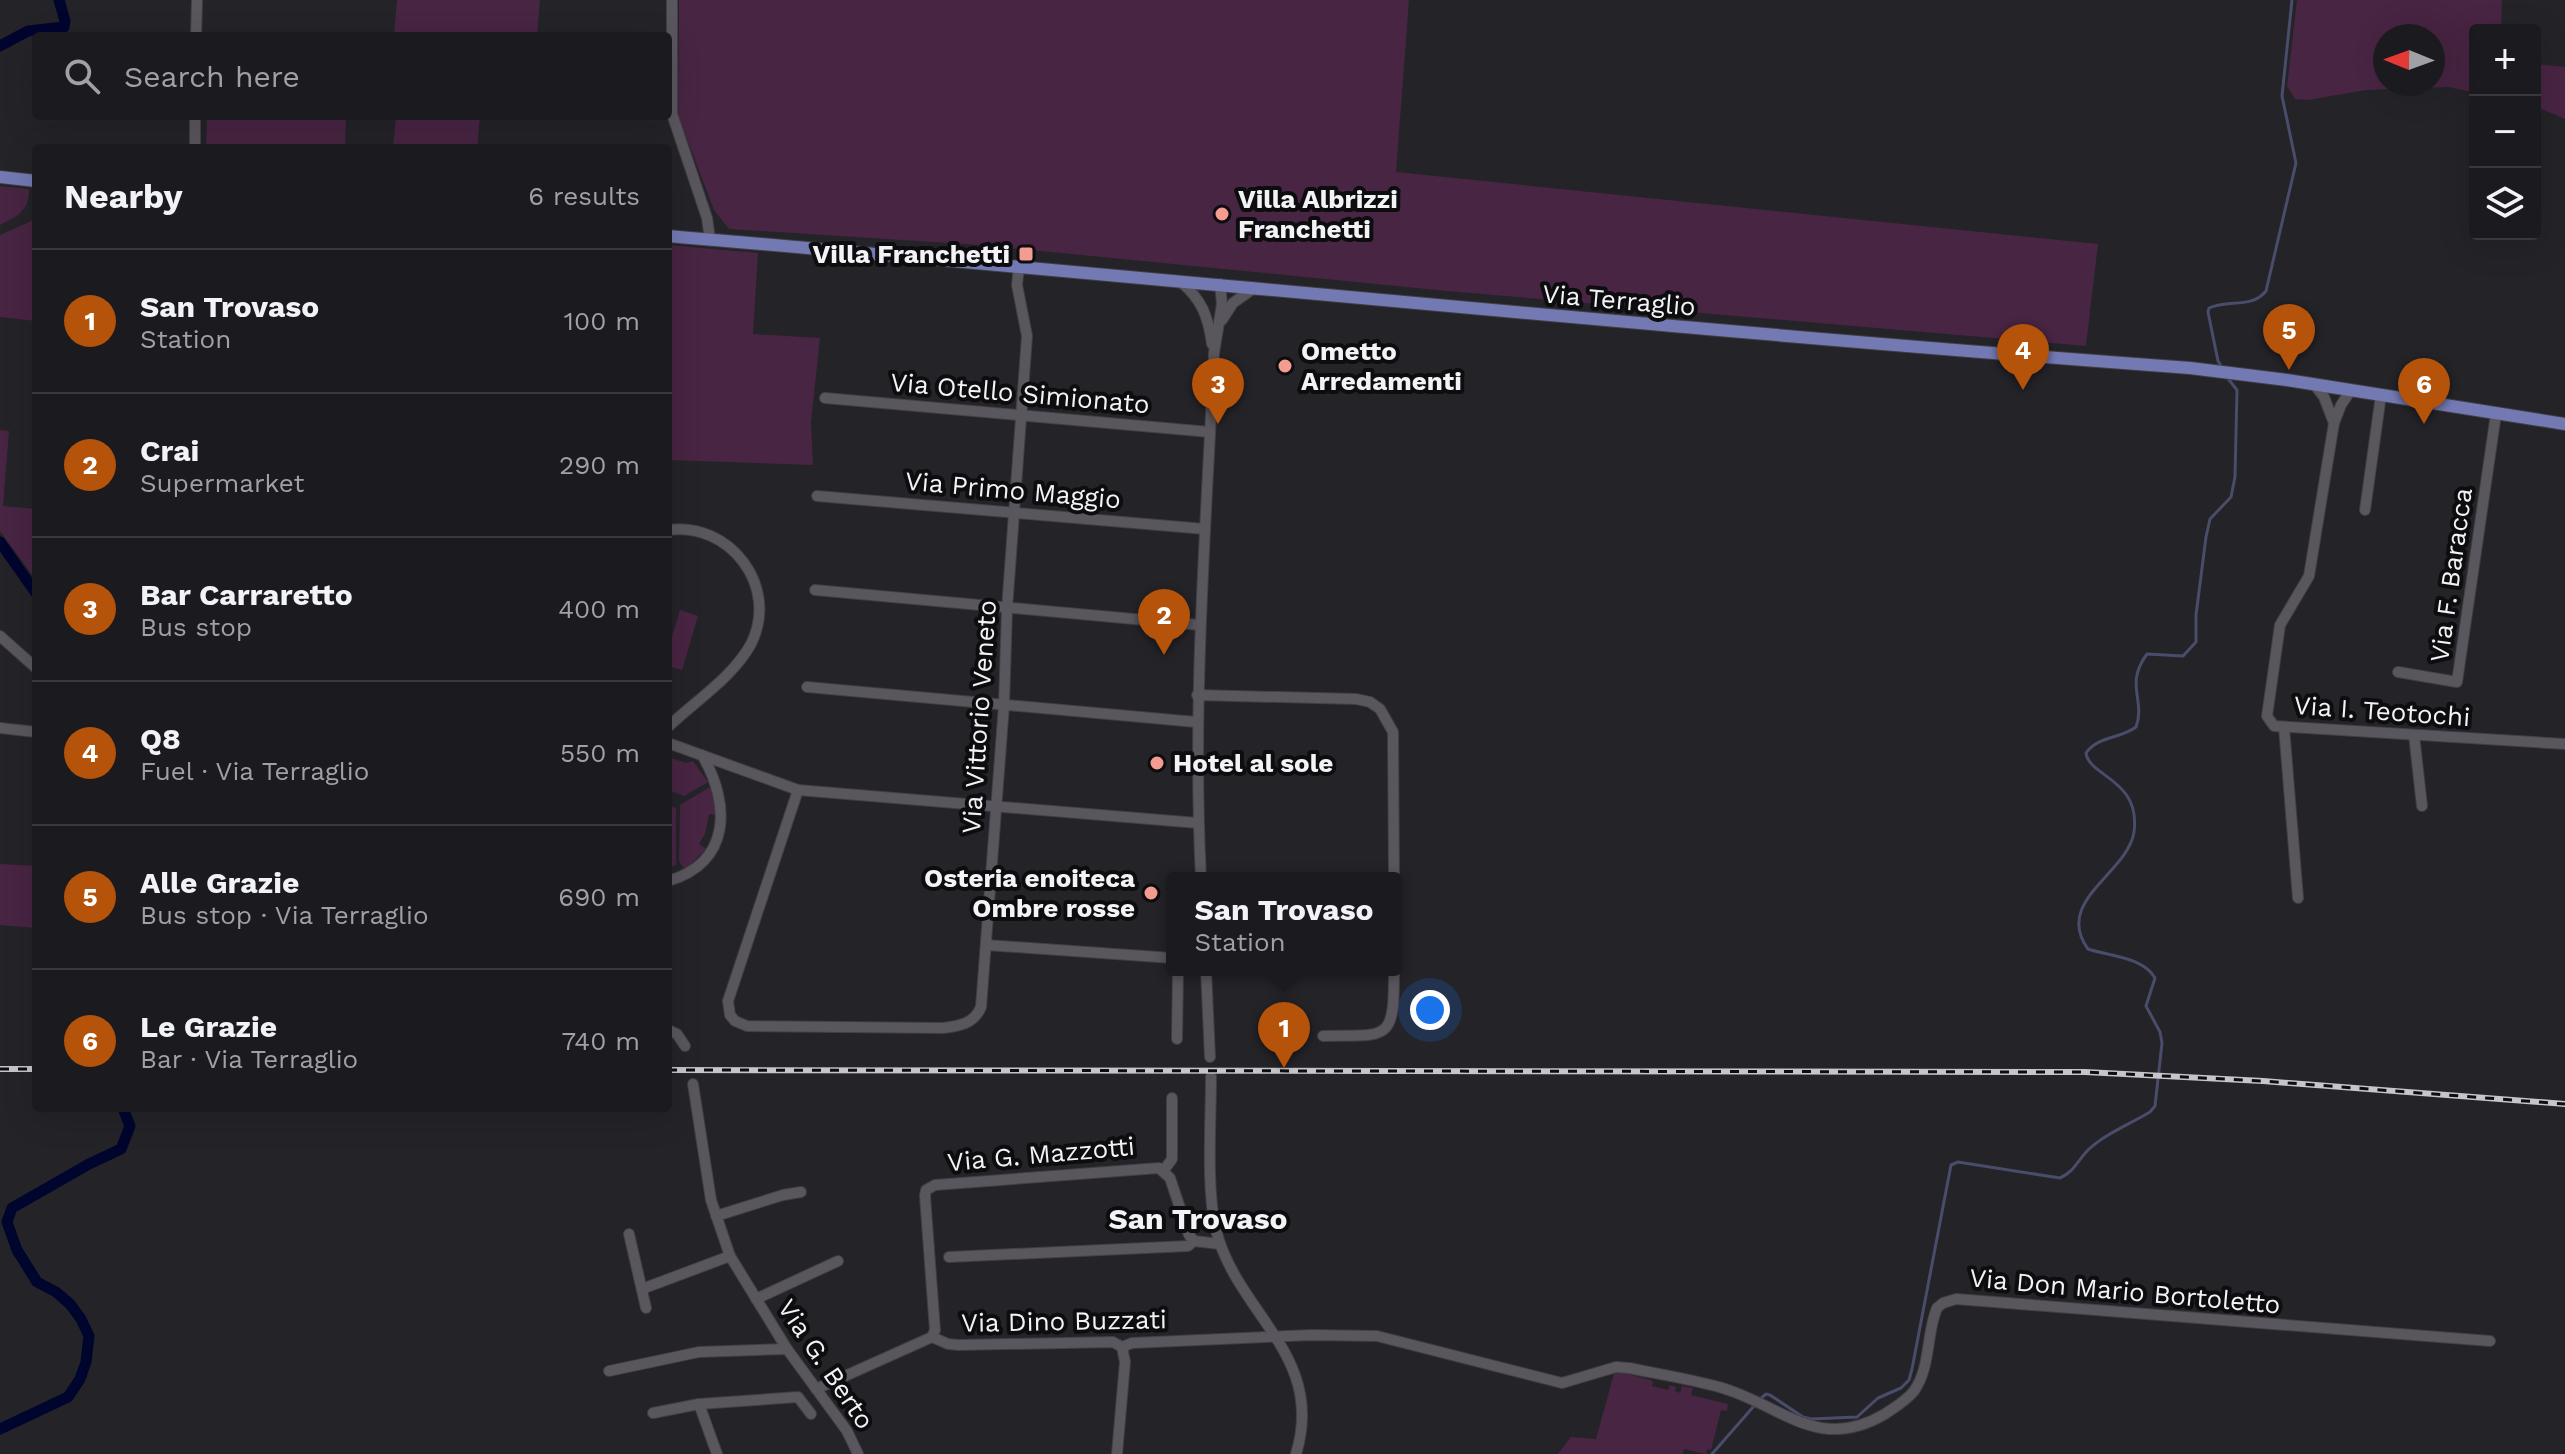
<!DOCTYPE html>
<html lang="en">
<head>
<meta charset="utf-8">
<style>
  body { margin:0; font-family:"Work Sans",sans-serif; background:#28272b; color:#f1f3f6 }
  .controls { position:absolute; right:24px; top:24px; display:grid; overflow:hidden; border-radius:8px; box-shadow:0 8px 32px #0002 }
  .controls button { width:72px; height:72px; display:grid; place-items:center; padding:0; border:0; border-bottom:2px solid #39383c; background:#1b1a1e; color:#f1f3f6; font:40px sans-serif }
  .compass { position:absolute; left:2373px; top:24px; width:72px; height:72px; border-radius:50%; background:#1b1a1e; box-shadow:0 8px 32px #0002; rotate:271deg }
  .you { position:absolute; left:1430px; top:1010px; width:28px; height:28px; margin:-20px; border:6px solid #fff; border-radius:50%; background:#1a73e8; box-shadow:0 0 0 12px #1a73e833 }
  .badge { display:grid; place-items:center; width:52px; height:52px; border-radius:50%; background:#b45309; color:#fff; font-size:26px; font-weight:700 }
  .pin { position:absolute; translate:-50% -66px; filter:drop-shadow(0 2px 4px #0008) }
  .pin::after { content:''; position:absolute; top:42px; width:28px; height:24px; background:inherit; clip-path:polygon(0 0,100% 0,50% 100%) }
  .popup { position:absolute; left:1166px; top:872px; width:236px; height:104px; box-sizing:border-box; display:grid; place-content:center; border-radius:8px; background:#1b1a1e; filter:drop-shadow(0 2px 6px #0005); font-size:26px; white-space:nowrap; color:#a0a1a4 }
  .popup b { font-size:30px; color:#f1f3f6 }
  .popup::after { content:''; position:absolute; left:50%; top:100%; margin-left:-16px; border:16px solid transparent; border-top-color:#1b1a1e }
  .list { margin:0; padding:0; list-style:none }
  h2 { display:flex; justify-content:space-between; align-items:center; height:104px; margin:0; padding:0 32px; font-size:34px }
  h2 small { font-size:26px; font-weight:400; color:#a0a1a4 }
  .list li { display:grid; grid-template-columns:52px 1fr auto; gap:24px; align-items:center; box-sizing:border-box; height:144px; padding:0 32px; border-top:2px solid #39383c }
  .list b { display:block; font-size:30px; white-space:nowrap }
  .list p { margin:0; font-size:26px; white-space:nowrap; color:#a0a1a4 }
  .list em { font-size:26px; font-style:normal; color:#a0a1a4 }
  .icon { flex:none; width:44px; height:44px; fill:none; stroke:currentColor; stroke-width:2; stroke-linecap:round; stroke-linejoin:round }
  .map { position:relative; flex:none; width:2565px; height:1454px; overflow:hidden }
  .search { position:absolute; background:#1b1a1e; box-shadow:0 8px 32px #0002; left:32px; top:32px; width:640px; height:88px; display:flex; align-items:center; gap:20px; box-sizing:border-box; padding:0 28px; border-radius:8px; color:#a0a1a4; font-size:30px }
  .panel { position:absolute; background:#1b1a1e; box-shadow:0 8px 32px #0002; left:32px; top:144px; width:640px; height:968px; border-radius:8px }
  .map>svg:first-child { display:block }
  .green { fill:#482543; fill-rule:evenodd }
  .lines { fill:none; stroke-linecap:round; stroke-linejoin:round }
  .stream { stroke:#494c6a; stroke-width:3 }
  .canal { stroke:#00052e; stroke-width:11 }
  .minor-casing { stroke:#403f43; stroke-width:12 }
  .major-casing { stroke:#403f43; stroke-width:14 }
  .minor { stroke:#59575d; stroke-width:10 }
  .major { stroke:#7379b3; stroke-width:12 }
  .rail-casing { stroke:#c6c5c9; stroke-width:6 }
  .rail { stroke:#0d0d0f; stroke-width:3; stroke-dasharray:9; stroke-linecap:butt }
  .poi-dot { fill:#f59c91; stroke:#0d0d0f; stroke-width:3 }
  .labels { text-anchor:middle; stroke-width:8; stroke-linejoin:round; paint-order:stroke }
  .poi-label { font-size:26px; font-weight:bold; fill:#f3f2f6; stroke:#0d0d0f; text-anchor:start }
  .street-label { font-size:26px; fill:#f3f2f6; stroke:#0d0d0f }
  .quarter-label { font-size:30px; font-weight:bold; fill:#f3f2f6; stroke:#0d0d0f }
</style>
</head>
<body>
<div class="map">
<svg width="2565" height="1454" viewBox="0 0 2565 1454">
  <rect width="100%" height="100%" fill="#242328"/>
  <g class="green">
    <polygon points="397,0 540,0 537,36 394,36"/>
    <polygon points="679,0 1409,0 1396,172 2098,244 2086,346 1447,291 980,245 729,229 714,210 678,116"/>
    <path d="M2297,0h205l-1,30h-26v63l-26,-6 -83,3 -58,10 -13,-1 -8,-13zM2385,36h48v48h-48z"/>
    <polygon points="2535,64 2565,67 2565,119 2535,106"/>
    <polygon points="207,116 346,116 345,148 206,148"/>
    <polygon points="396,116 480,116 477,148 393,148"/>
    <path d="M0,186l29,3c0,22 -11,27 -29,36z"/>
    <polygon points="36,219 36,321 0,317 0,235"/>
    <polygon points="668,245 758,253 753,334 820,338 811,422 813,465 668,460"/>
    <polygon points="0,430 9,431 3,506 36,509 36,580 0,531"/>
    <polygon points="680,610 698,616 682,670 668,666 668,650"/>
    <polygon points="668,757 686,763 693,761 708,782 684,796 668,790"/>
    <polygon points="708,788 711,788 717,815 709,814 705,834 699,844 706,849 685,870 679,861 680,805"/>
    <polygon points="668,805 676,808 676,865 668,868"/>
    <polygon points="0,864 36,866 36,928 0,925"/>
    <polygon points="1615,1370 1653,1381 1652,1386 1668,1390 1670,1385 1676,1387 1675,1391 1680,1393 1682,1386 1693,1388 1691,1395 1728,1404 1727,1411 1721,1410 1711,1450 1707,1449 1706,1454 1684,1449 1683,1454 1558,1454 1571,1437 1596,1439"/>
  </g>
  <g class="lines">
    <g class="stream">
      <path d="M2223,369l-5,-8 -10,-49 1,-4c19,-9 43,1 57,-17l30,-128 -14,-67 10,-96"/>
      <path d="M1759,1400l7,-6 4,1 33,22 8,2 46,-2 21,-19 23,-10 8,-8 3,-11 39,-204 7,-3 102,16c14,-6 18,-18 28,-28 17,-16 42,-26 62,-38l5,-6 7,-63 -2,-11 -14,-26 9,-28c-12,-21 -46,-22 -67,-29 -35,-48 40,-76 46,-117 7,-53 -45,-55 -48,-79 12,-17 34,-14 50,-26 10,-27 -12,-42 11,-73l36,2 13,-14v-27l10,-78 4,-18 21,-22 4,-20 2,-87 -11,-14"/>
      <polyline points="1712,1454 1754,1406"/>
    </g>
    <g class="canal">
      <polyline points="0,46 28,31 64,27 65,21 59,0"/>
      <polyline points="0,542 36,593"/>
      <polyline points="0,1429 68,1397 80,1379 86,1362 89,1336 81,1319 70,1304 56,1292 37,1282 17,1250 7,1222 12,1208 89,1164 121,1149 130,1126 123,1108"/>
    </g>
    <defs>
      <g id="minor">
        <polyline points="672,0 672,114 707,218 710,239"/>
        <polyline points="196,36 197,0"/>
        <polyline points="195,148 195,116"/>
        <path d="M1181,282c21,18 27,34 31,62"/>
        <polyline points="1222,320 1233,303 1254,288"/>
        <polyline points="2314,384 2324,397 2334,423"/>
        <polyline points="2351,390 2341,405 2334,423 2309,576 2280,625 2267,716 2274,726 2565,744"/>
        <polyline points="825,398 1210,432"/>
        <polyline points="817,496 1205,529"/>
        <polyline points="2365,510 2381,395"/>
        <path d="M668,530c61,-9 112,56 83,114 -18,33 -56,57 -83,83"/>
        <polyline points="815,590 1200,625"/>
        <polyline points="0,636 36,668"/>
        <polyline points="2398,672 2457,682 2496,414"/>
        <polyline points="807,687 1196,722"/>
        <polyline points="1197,695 1356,699 1370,702 1380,709 1393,732 1394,878"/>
        <polyline points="2284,727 2298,898"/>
        <polyline points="0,728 36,732"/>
        <polyline points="2414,735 2422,806"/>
        <polyline points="668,743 798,790 1198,823"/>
        <path d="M798,790l-70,211 2,14 5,6 12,5 196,2c16,-2 31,-4 38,-21l23,-302 3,-96 20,-273 -10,-51 2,-19"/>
        <path d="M1201,878c-9,-176 5,-349 13,-525l8,-49 -2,-20"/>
        <path d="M668,881c63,-18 63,-77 34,-126"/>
        <polyline points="986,945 1172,958"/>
        <polyline points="1206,970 1210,1057"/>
        <polyline points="668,1030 677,1034 685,1046"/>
        <path d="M1323,1036c67,-1 71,6 71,-66"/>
        <polyline points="1177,1039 1178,970"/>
        <path d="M1211,1077c0,45 -5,111 5,153 21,84 110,125 80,224"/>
        <polyline points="693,1084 711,1200 730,1256 787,1349 847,1431 858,1454"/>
        <polyline points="1164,1170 1172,1159 1172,1098"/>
        <polyline points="716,1216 783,1195 801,1192"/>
        <polyline points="629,1234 646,1308"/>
        <polyline points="949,1257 1188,1246 1194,1241 1220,1244"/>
        <polyline points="642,1289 730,1256"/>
        <polyline points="756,1299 838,1261"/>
        <polyline points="932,1337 935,1330 925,1196 926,1190 935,1185 1159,1168 1170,1178 1189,1235 1194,1241"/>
        <polyline points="609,1371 699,1352 787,1349"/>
        <path d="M816,1389l116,-52 16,7 11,1 154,-3 9,5 10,-4 180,-8 65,1 185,47 54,-16 13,1c30,6 61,11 90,19 62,17 98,67 166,27 10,-7 21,-13 29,-23 17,-24 12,-57 23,-83l6,-5 13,-4 534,42"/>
        <polyline points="699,1404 717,1454"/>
        <polyline points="653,1413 699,1404 798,1397 811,1414"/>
        <polyline points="1117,1454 1125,1362 1122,1347"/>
      </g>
      <g id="major">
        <polyline points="0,177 36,181"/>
        <path d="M668,236c507,43 1014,95 1522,132l97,12 278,44"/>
      </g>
    </defs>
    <use href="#minor" class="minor-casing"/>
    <use href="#major" class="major-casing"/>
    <use href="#minor" class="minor"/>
    <use href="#major" class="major"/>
    <defs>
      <g id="rail">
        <polyline points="0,1069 36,1069"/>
        <polyline points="668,1070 2085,1072 2263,1081 2565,1104"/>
      </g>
    </defs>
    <use href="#rail" class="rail-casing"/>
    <use href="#rail" class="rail"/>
  </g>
  <g class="poi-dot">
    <circle cx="1222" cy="214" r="8"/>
    <rect x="1018" y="246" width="16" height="16" rx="4"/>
    <circle cx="1285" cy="366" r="8"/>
    <circle cx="1157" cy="763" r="8"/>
    <circle cx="1151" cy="893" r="8"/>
  </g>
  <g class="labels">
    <g class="poi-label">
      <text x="1238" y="208">Villa Albrizzi<tspan x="1238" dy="30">Franchetti</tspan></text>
      <text x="1010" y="263" text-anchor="end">Villa Franchetti</text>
      <text x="1301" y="360">Ometto<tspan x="1301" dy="30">Arredamenti</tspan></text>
      <text x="1173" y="772">Hotel al sole</text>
      <text x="1135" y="887" text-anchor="end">Osteria enoiteca<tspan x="1135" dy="30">Ombre rosse</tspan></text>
    </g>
    <g class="street-label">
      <text transform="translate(1619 300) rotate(5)" y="9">Via Terraglio</text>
      <text transform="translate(1020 393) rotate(5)" y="9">Via Otello Simionato</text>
      <text transform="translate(1013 490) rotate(5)" y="9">Via Primo Maggio</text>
      <text transform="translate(2451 575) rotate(-82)" y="9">Via F. Baracca</text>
      <text transform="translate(2382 711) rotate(4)" y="9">Via I. Teotochi</text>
      <text transform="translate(979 717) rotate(-86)" y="9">Via Vittorio Veneto</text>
      <text transform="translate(1041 1154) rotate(-5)" y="9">Via G. Mazzotti</text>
      <text transform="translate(2125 1291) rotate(5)" y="9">Via Don Mario Bortoletto</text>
      <text transform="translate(1064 1321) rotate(-1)" y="9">Via Dino Buzzati</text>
      <text transform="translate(826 1364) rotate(56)" y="9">Via G. Berto</text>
    </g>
    <g class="quarter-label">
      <text x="1198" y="1229">San Trovaso</text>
    </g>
  </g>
</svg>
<div class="controls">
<button>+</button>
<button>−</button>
<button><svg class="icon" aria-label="layers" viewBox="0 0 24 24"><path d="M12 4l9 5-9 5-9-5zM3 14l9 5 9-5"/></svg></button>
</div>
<svg class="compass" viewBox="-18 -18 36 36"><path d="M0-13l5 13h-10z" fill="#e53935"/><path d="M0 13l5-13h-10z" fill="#a0a1a4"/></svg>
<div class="you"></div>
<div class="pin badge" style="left:1284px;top:1068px">1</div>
<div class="popup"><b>San Trovaso</b>Station</div>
<div class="pin badge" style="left:1164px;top:655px">2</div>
<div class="pin badge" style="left:1218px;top:424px">3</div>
<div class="pin badge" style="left:2023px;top:390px">4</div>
<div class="pin badge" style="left:2289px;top:370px">5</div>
<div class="pin badge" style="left:2424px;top:424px">6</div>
<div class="search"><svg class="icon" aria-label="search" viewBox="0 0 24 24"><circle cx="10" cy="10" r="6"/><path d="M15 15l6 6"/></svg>Search here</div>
<section class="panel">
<h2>Nearby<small>6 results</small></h2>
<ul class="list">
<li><span class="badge">1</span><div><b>San Trovaso</b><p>Station</p></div><em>100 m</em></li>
<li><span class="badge">2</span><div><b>Crai</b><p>Supermarket</p></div><em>290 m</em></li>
<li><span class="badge">3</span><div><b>Bar Carraretto</b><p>Bus stop</p></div><em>400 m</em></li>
<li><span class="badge">4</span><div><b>Q8</b><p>Fuel · Via Terraglio</p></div><em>550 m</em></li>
<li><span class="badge">5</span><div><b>Alle Grazie</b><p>Bus stop · Via Terraglio</p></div><em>690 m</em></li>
<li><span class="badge">6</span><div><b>Le Grazie</b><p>Bar · Via Terraglio</p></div><em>740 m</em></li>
</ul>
</section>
</div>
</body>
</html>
